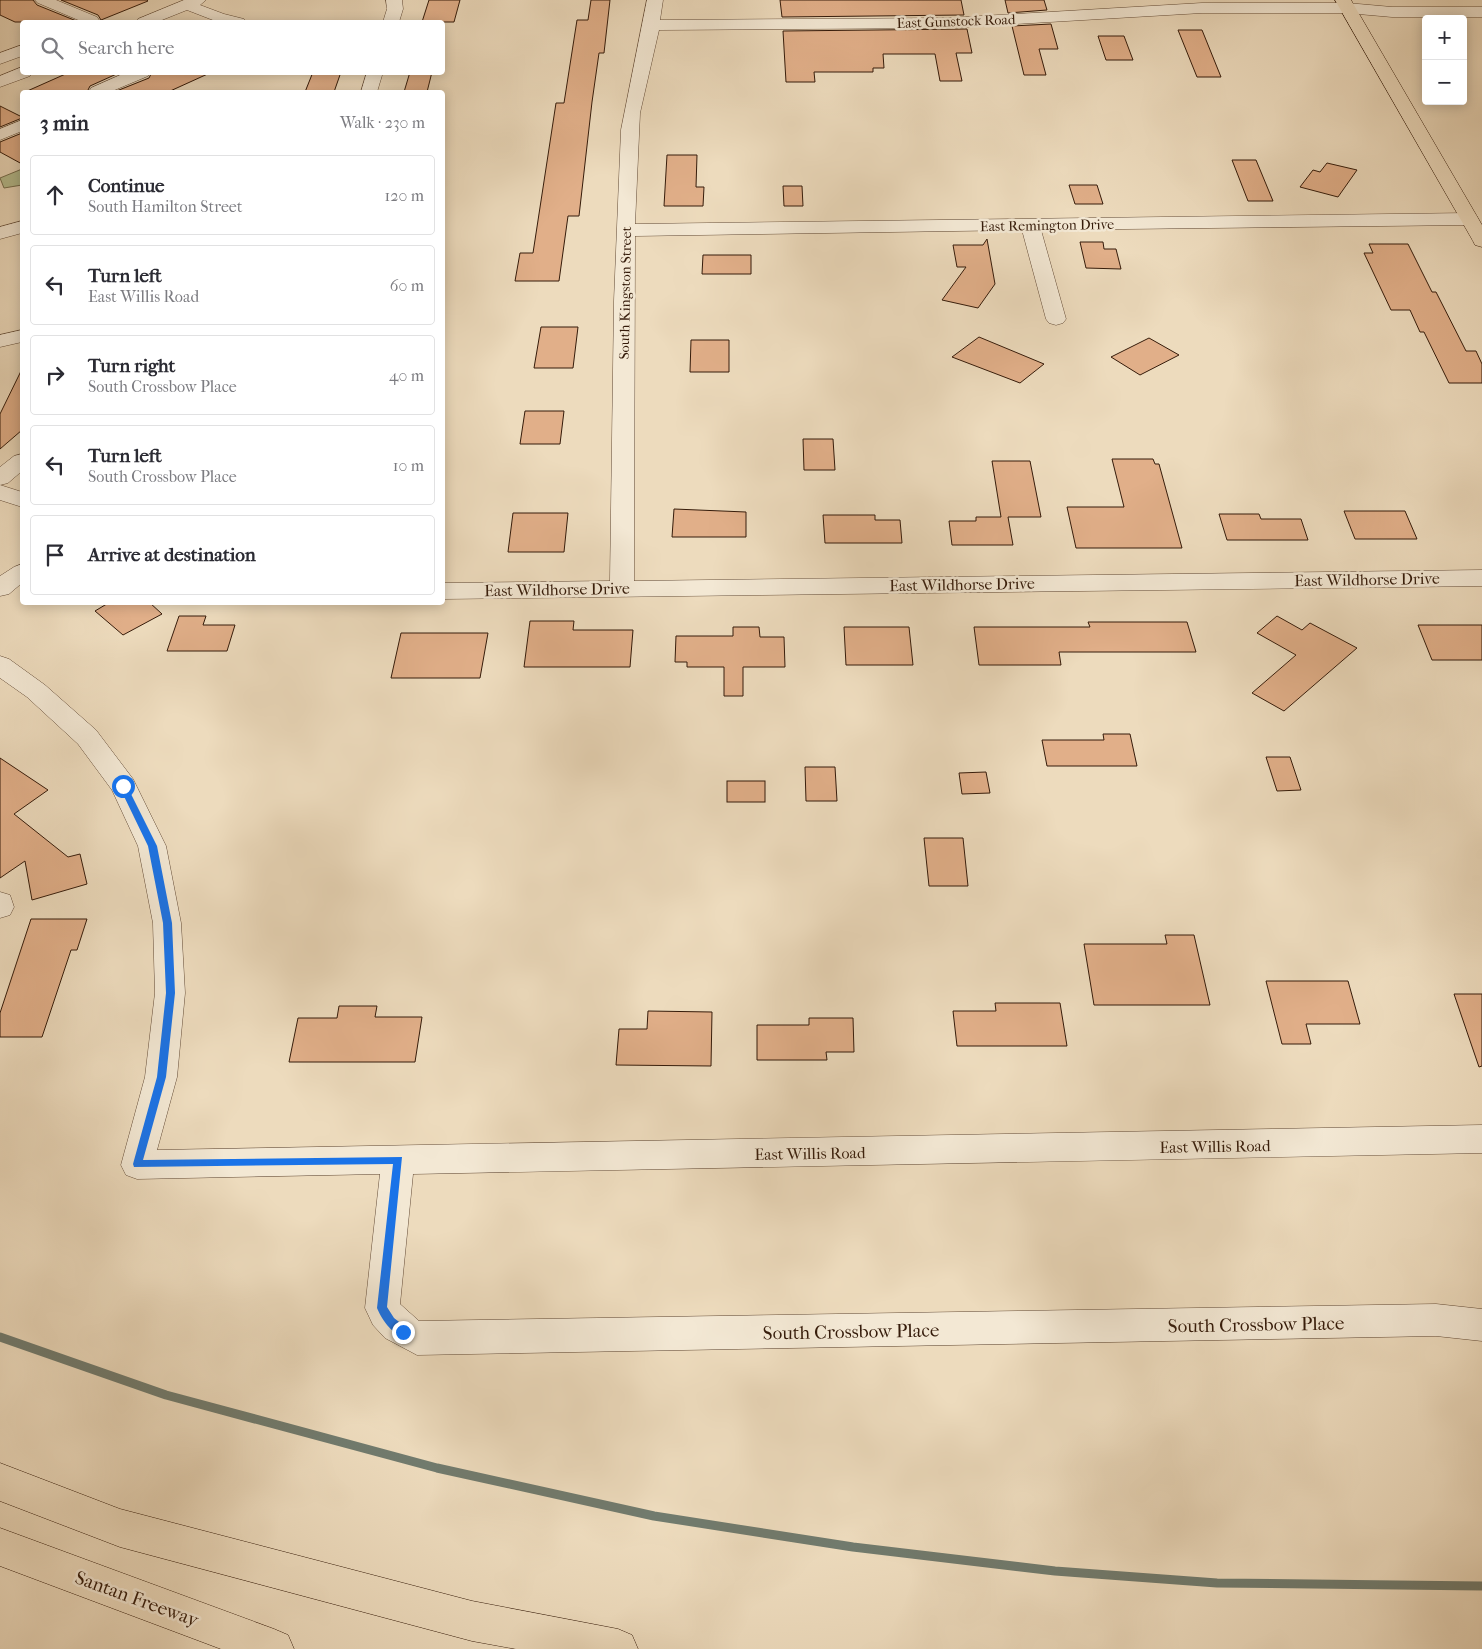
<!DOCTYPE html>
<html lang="en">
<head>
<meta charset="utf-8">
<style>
  body { margin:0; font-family:"IM FELL French Canon",serif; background:#f7f7f7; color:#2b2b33 }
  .controls { position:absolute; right:15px; top:15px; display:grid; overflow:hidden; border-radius:5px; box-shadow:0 2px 12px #0003 }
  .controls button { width:45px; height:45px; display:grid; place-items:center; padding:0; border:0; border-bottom:1px solid #e1e1e2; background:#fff; color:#2b2b33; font:25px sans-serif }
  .stop { position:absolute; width:15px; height:15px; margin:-11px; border:4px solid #1a73e8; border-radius:50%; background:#fff }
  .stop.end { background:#1a73e8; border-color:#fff; box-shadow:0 1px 5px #0008 }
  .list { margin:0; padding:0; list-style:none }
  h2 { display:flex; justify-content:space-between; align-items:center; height:65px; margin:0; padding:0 20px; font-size:21px }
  h2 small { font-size:16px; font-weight:400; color:#7c7c81 }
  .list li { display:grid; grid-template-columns:32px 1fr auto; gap:15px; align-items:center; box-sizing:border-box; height:80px; margin:0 10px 10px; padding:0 10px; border:1px solid #e1e1e2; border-radius:5px }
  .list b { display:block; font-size:19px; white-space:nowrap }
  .list p { margin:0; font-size:16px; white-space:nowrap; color:#7c7c81 }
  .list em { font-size:16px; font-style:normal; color:#7c7c81 }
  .icon { flex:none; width:28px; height:28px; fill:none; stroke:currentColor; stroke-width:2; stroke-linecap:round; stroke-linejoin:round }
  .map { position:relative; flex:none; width:1482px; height:1649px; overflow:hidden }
  .search { position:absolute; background:#fff; box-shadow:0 2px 12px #0003; left:20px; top:20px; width:425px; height:55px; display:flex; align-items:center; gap:12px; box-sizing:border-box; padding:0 18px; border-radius:5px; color:#7c7c81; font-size:19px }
  .panel { position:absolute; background:#fff; box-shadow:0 2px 12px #0003; left:20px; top:90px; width:425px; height:515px; border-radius:5px }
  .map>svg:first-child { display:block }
  .green { fill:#b7c092; stroke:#766e4e }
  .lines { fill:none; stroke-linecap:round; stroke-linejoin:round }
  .stream { stroke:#717b6e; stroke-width:9 }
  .building { fill:#e1af89; stroke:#351b0a }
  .minor-casing { stroke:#634b37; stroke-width:1 }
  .major-casing { stroke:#351b0a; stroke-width:1 }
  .highway-casing { stroke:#351b0a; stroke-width:1 }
  .minor { fill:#f3e8d4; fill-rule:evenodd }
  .major { fill:#eddbbd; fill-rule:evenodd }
  .highway { fill:#eddbbd; fill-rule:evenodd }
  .route { fill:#1a73e8 }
  .labels { text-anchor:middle; stroke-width:5; stroke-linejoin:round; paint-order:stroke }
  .far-street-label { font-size:14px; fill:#351b0a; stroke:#f3e8d4 }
  .street-label { font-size:16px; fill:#351b0a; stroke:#f3e8d4 }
  .near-street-label { font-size:19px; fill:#351b0a; stroke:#f3e8d4 }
</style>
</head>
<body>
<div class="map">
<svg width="1482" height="1649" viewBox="0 0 1482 1649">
  <rect width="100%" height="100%" fill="#eddbbd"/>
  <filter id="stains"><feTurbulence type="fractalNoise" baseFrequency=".004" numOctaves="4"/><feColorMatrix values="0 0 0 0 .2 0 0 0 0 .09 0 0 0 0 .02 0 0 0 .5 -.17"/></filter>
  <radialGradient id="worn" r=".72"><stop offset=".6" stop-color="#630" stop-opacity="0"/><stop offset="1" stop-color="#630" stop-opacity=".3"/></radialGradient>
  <polygon class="green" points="22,169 22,185 4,188 0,178"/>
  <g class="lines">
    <polyline class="stream" points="0,1337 166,1395 437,1468 654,1516 853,1547 1055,1571 1217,1583 1482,1586"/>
  </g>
  <g class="building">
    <polygon points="0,0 33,0 37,5 79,22 15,22 0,15"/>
    <polygon points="61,0 147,0 148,1 101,20 98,15"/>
    <polygon points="429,0 460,0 454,22 422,22"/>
    <polygon points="591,0 610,0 604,53 599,53 592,102 579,216 568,216 559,281 515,281 520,253 533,253 556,103 564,103 577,20 588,20"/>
    <polygon points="780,0 961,0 964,15 782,17"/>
    <polygon points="1005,0 1044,0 1047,10 1008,13"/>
    <polygon points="1051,24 1058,49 1039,49 1046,75 1024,75 1012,26"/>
    <polygon points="967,29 972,53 956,53 962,81 940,81 935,54 883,54 884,68 873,68 873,72 814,72 815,82 786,82 783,31"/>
    <polygon points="1178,30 1202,30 1221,77 1197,77"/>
    <polygon points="1098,36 1124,36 1133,60 1106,60"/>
    <polygon points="70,72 121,72 90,86 87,92 25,92"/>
    <polygon points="152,72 212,72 168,92 114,92 149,78"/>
    <polygon points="313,72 341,72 334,92 305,92"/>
    <polygon points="410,72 432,72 427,92 404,92"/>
    <polygon points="0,106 22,117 22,118 0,127"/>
    <polygon points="22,133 22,164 0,152 0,142"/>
    <polygon points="667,155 697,155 696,187 704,187 703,206 664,206"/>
    <polygon points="1232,160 1256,160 1273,201 1248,201"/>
    <polygon points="1327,163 1357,170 1338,197 1300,187 1313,170 1320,172"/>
    <polygon points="1069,185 1097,185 1103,204 1075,204"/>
    <polygon points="783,186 802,186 803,206 784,206"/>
    <polygon points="987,239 995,284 978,308 942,300 966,267 957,267 953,245 983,245"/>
    <polygon points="1080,242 1103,242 1104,249 1116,249 1121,269 1086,268"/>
    <polygon points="1369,244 1408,244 1432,292 1436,292 1466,351 1476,351 1482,364 1482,383 1449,383 1424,332 1420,332 1410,310 1391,310 1364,253 1373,253"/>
    <polygon points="703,255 751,255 751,274 702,274"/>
    <polygon points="541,327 578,327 573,368 534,368"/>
    <polygon points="979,337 1044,364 1020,383 952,357"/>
    <polygon points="1149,338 1179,355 1140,375 1111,357"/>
    <polygon points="691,340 729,340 729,372 690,372"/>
    <polygon points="22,369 22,430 0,449 0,414"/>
    <polygon points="525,411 564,411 560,444 520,444"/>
    <polygon points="803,439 833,439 835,470 804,470"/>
    <polygon points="1112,459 1153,459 1155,464 1159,464 1182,548 1076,548 1067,507 1124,507"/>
    <polygon points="992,461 1030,461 1041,517 1008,517 1013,545 952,545 949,521 976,521 976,517 1001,517"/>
    <polygon points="674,509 746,512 746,537 672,537"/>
    <polygon points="1344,511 1405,511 1417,539 1355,539"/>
    <polygon points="513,513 568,513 564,552 508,552"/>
    <polygon points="1219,514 1259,514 1261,519 1301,519 1308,540 1227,540"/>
    <polygon points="823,515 875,515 875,520 900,520 902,543 825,543"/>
    <polygon points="110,602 149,602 162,614 123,635 95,611"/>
    <polygon points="179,616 206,616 203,625 235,625 227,651 167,651"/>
    <polygon points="1277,616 1302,630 1310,623 1357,648 1284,711 1252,693 1296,655 1257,633"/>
    <polygon points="530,621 574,621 573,630 633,630 630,667 524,667"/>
    <polygon points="1088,622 1187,622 1196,652 1059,652 1061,665 979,665 974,627 1090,627"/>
    <polygon points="1418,625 1482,625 1482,660 1432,660"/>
    <polygon points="733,627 759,627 760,637 784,637 785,667 743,667 743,696 724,696 724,667 687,667 687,662 675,662 676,636 733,636"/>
    <polygon points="844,627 909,627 913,665 846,665"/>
    <polygon points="401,633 488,633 480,678 391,678"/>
    <polygon points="1103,734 1130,734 1137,766 1047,766 1042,740 1104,740"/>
    <polygon points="1266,757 1290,757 1301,790 1277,791"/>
    <polygon points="0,758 48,790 14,814 68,857 80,854 87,884 32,900 25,861 0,878"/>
    <polygon points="805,767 835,767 837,801 806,801"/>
    <polygon points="986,772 990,793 962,794 959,773"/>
    <rect x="727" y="781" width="38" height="21"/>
    <polygon points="924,838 963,838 968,886 929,886"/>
    <polygon points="31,919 87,919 77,950 71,950 42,1037 0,1037 0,1013"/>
    <polygon points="1165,935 1194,935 1210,1005 1094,1005 1084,944 1167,944"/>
    <polygon points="1266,981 1348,981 1360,1024 1306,1024 1311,1044 1282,1044"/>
    <polygon points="1454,994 1482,994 1482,1066 1479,1067"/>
    <polygon points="995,1003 1060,1003 1067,1046 957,1046 953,1011 996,1011"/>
    <polygon points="339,1006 377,1006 375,1017 422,1017 415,1062 289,1062 298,1018 337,1018"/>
    <polygon points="648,1011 712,1012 711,1066 616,1065 619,1029 647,1029"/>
    <polygon points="809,1018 853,1018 854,1052 826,1052 827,1060 757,1060 757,1025 809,1025"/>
  </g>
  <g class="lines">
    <defs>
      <g id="minor">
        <polygon points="35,0 56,0 97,17 99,20 97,22 83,22 38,3"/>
        <polygon points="184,0 206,0 200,5 224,14 244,19 246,22 218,22 187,10 157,22 136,22 138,19"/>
        <polygon points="386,0 402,0 403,9 399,22 383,22 387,9"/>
        <polygon points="647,0 663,0 660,20 948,18 1202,3 1347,3 1392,7 1482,7 1482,17 1392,17 1347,13 1202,13 948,28 659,30 640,113 635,224 1469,213 1476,215 1478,219 1476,223 1469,225 1041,230 1066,319 1063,323 1056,325 1049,323 1046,319 1022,230 635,236 634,581 1482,570 1482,586 442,599 442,583 610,581 614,301 621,130"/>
        <polygon points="22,45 22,56 0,64 0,53"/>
        <polygon points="22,67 22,72 32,72 30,76 0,87 0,76"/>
        <polygon points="127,72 150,72 148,76 110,92 89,92 91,88"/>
        <polygon points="367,72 383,72 377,92 361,92"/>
        <polygon points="22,120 22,131 0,140 0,129"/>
        <polygon points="22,221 22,233 0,239 0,227"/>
        <polygon points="22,330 22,342 0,347 0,335"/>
        <polygon points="22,454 22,471 8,483 0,485 0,467 14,456"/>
        <polygon points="0,485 22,492 22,507 0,500"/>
        <polygon points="22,564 22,583 9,594 0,596 0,576 14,567"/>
        <polygon points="0,656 9,659 45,685 96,730 133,779 166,846 181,923 185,993 177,1077 157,1150 1482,1125 1482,1153 413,1174 400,1304 419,1321 1436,1304 1482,1309 1482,1341 1436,1336 417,1355 385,1338 373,1325 365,1308 380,1174 137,1179 126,1175 121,1165 145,1077 155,993 153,923 138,846 112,790 78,744 27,697 0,678"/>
        <polygon points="0,892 10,895 14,907 10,915 0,918"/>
      </g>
      <polygon id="major" points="1335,0 1351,0 1482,225 1482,247 1475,245 1473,241"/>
      <g id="highway">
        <polygon points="0,1463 120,1509 472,1601 618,1629 632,1635 638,1649 516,1649 472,1641 120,1547 0,1501"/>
        <polygon points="0,1528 274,1629 288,1635 294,1649 221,1649 0,1566"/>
      </g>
    </defs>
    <use href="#minor" class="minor-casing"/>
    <use href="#major" class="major-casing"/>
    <use href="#highway" class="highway-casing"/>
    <use href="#minor" class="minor"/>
    <use href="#major" class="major"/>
    <use href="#highway" class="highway"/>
  </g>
  <path class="route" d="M120,784h6l31,62 15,77 3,70 -9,84 -23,83 259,-3 -15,150 7,11 13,10v7c-13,4 -26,-17 -30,-27l16,-144 -259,3 -1,-3 24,-87 9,-84 -3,-70 -15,-77 -29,-60z"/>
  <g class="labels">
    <g class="far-street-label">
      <text transform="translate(956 21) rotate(-2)" y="5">East Gunstock Road</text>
      <text transform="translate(1047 225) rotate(-1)" y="5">East Remington Drive</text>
      <text transform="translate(625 293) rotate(-89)" y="5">South Kingston Street</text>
    </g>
    <g class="street-label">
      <text transform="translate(1367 579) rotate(-1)" y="6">East Wildhorse Drive</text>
      <text transform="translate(962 584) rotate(-1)" y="6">East Wildhorse Drive</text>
      <text transform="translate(557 589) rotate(-1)" y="6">East Wildhorse Drive</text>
      <text transform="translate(1215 1146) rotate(-1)" y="6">East Willis Road</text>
      <text transform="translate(810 1153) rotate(-1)" y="6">East Willis Road</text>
    </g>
    <g class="near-street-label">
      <text transform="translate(1256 1324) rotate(-1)" y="7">South Crossbow Place</text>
      <text transform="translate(851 1331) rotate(-1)" y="7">South Crossbow Place</text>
      <text transform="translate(137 1598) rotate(20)" y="7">Santan Freeway</text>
    </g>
  </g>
  <rect width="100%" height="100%" filter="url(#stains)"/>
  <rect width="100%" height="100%" fill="url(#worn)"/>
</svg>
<div class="controls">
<button>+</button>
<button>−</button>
</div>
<div class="stop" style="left:123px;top:786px"></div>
<div class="stop end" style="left:403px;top:1332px"></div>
<div class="search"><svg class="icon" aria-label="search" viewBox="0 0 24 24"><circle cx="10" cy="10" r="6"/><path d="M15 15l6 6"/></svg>Search here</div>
<section class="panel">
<h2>3 min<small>Walk · 230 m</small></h2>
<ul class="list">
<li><svg class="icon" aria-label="ahead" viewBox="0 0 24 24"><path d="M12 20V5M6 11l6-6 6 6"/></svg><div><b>Continue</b><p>South Hamilton Street</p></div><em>120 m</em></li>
<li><svg class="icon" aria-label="left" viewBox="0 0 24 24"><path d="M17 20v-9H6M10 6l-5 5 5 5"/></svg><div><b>Turn left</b><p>East Willis Road</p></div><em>60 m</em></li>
<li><svg class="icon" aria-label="right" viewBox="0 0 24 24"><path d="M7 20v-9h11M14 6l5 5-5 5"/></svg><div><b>Turn right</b><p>South Crossbow Place</p></div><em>40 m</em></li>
<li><svg class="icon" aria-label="left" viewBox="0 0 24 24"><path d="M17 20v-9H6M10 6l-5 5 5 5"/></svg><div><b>Turn left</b><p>South Crossbow Place</p></div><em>10 m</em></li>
<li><svg class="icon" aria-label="arrive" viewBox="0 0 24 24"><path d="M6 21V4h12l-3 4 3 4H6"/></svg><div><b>Arrive at destination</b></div></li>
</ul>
</section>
</div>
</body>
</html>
